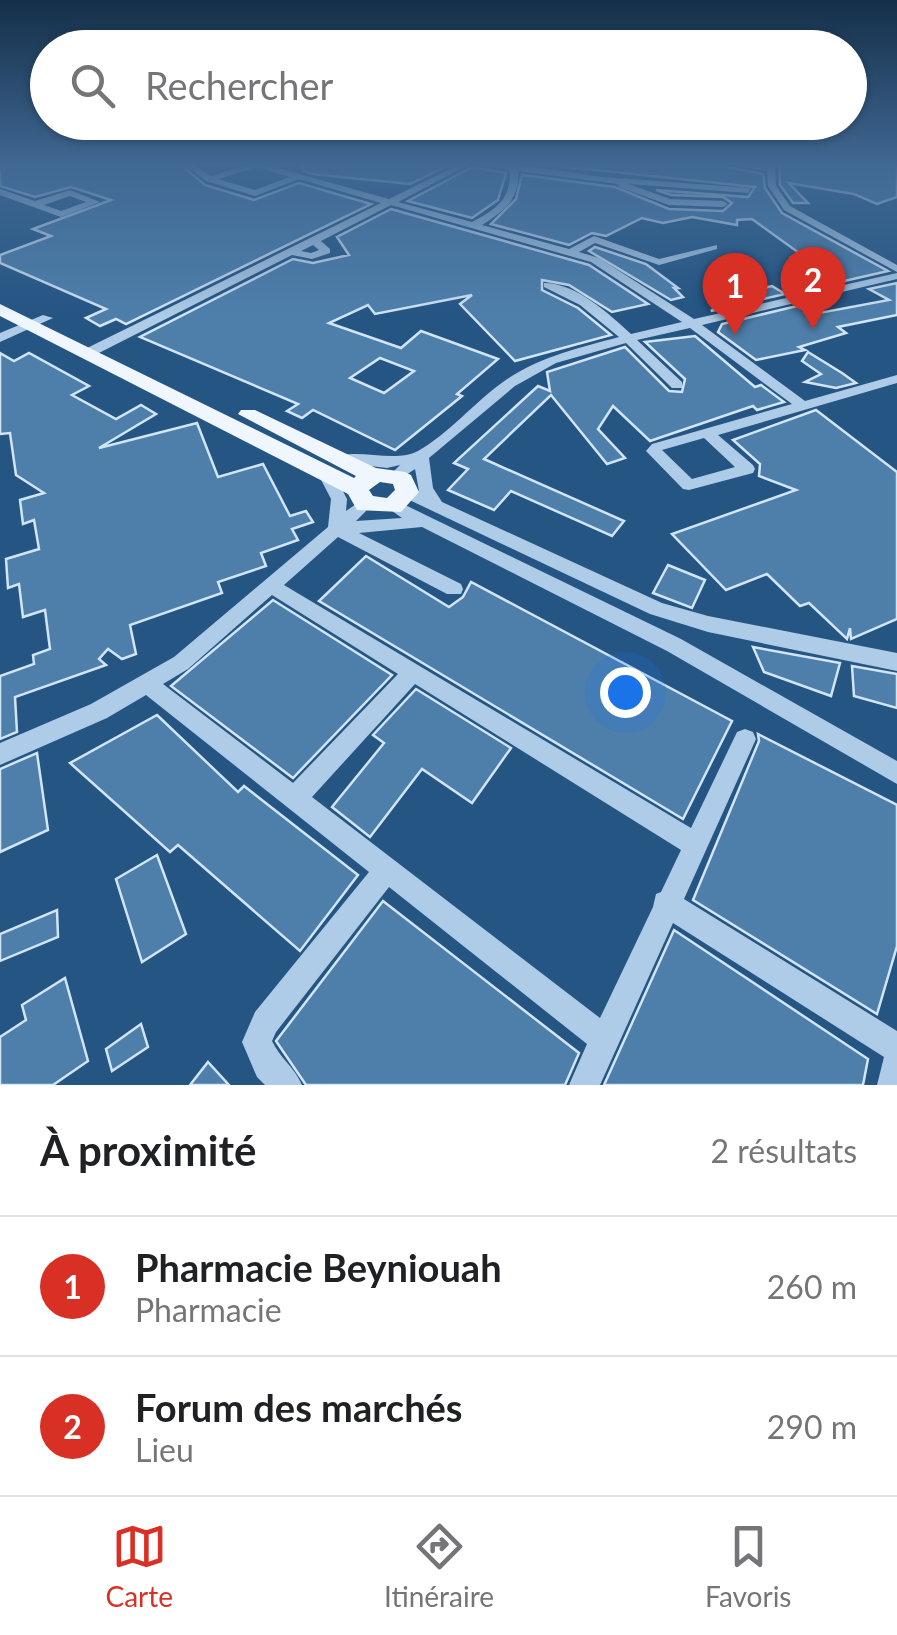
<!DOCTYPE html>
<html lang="fr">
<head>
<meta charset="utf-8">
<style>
  body { margin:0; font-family:Lato,sans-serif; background:#f2f2f2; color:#202124 }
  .you { position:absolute; left:625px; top:692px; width:35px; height:35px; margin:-25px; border:8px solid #fff; border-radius:50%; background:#1a73e8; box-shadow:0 0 0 15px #1a73e833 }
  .badge { display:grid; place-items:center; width:65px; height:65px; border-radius:50%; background:#d93025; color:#fff; font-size:32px; font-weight:700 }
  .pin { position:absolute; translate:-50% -82px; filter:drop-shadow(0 2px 5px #0008) }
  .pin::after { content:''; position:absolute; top:52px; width:35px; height:30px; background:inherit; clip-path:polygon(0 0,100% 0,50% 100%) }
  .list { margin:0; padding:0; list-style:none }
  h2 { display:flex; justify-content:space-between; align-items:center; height:130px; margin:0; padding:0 40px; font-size:42px }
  h2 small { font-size:32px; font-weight:400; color:#757577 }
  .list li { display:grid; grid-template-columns:65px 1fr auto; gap:30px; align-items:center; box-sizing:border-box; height:140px; padding:0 40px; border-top:2px solid #e0e0e0 }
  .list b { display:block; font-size:38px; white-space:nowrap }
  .list p { margin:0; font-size:32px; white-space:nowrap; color:#757577 }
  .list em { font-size:32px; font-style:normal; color:#757577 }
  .icon { flex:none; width:55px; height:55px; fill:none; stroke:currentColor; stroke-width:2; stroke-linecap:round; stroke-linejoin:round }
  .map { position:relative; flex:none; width:897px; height:1085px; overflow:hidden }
  .search { position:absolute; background:#fff; box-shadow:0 2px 8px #0004; left:30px; right:30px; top:30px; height:110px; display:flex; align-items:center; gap:25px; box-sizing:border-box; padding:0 35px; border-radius:55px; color:#757577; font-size:38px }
  .sheet { height:410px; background:#fff }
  nav { display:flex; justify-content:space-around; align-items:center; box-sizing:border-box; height:140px; border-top:2px solid #e0e0e0; background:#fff; font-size:28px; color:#757577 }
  nav a { display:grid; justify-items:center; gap:5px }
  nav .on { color:#d93025 }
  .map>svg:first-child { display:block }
  .building { fill:#4e7fab; stroke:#d2e5f6; stroke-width:2.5; fill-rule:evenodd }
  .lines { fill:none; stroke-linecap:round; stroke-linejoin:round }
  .minor { fill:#aecce7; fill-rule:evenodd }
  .major { fill:#f0f6fd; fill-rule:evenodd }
</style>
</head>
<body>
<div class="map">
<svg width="897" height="1085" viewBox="0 0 897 1085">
  <rect width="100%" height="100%" fill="#255583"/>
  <g class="building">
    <polygon points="0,164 180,164 205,185 254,200 299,183 371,204 126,324 116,319 100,326 86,318 106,309 0,263 0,255 51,236 33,229 111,200 71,187 35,197 0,186"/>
    <polygon points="304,164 438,164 447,166 410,184 312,174 303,171"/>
    <polygon points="539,164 713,164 763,174 765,188 782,213 888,271 827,285 802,271 807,270 792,257 802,255 752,219 737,220 737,225 692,217 663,223 642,218 606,236 592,233 569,245 491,224 516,199 522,175 615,187 669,209 723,211 732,203 723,197 671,195 656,190 748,197 755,187"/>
    <polygon points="779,164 897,164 897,197 877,204 854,194 789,183 808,203 793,203 780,185"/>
    <polygon points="472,167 506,173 498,200 472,218 408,201"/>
    <path d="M391,209l198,56 59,39 -36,8 -43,-27 -27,-5v10l36,18 33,27 -96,26 -55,-57 12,-9 -97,19 -7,-9 -39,18 72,25 20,-17 77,28 -41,35 5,2 -67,54 -82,-40 -11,8 -15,-7 11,-7 -158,-67 153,-78 20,4 36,-8 -12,-18zM380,358l34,13 -30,22 -34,-15z"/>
    <polygon points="595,247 646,264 678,288 674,288 683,297 671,300 589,251"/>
    <polygon points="897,283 897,315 838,327 846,333 799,347 805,350 756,360 718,332 722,324 801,305 814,314 889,300 869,289"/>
    <polygon points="772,286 785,294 711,311 731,295"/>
    <polygon points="695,336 755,387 761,385 784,402 757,410 753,406 650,441 613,406 598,429 625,458 607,464 551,395 484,459 624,521 612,536 511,491 494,510 448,490 468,469 454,463 538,386 550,391 547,372 625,347 669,391 682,392 685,379 645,342"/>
    <polygon points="808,352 842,373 856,383 836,388 805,382 821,374 802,361"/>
    <polygon points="0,353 14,361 29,353 89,386 72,395 116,419 141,405 156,414 99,448 197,423 218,477 263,464 290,516 306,511 313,522 292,529 298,540 261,553 266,566 218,582 222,593 130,625 136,654 122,659 108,649 99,659 106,665 15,697 17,732 0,739 0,676 34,664 33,655 50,649 45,610 23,617 19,584 8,588 6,559 39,549 34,520 23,524 20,500 44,493 16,475 10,433 0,434"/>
    <polygon points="816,410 897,472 897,619 851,639 850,628 847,639 809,603 800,606 767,574 726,590 672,534 796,490 759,476 760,464 733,440"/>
    <polygon points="366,556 449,607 463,597 471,582 732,721 683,819 319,601"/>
    <polygon points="668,565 705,580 692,608 653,593"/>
    <polygon points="273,600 392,675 293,778 171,686"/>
    <polygon points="753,647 840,663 831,696 764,672"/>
    <polygon points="852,666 897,674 897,708 854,696"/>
    <polygon points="416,689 511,748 472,803 422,769 370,837 332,807 384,743 373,735"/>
    <polygon points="157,715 238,792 244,786 358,875 300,951 178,845 170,852 70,763"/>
    <polygon points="758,734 897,805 897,946 877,1014 693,900 759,741"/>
    <polygon points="37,753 48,830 0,852 0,769"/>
    <polygon points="157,855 186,934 142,962 116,879"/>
    <polygon points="383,901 579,1053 565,1085 306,1085 276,1041"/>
    <polygon points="57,910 58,937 0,961 0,934"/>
    <polygon points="674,930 868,1059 863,1085 604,1085"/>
    <polygon points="65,978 88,1061 53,1085 0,1085 0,1037 26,1020 22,1005"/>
    <polygon points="141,1024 148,1047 112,1071 106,1049"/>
    <polygon points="208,1062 229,1085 190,1085"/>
  </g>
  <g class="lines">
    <g class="minor">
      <path d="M184,164h9l18,12 39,-12h13l126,35 71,-35h10l-72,38 74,20c24,-13 39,-22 38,-52l-32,-6h36l88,13 149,11 -3,5 -119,-9 41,15 53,2 5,3 -5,3 -54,-2 -50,-18 -1,-3 -100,-13c2,29 -14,40 -36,54l87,24 25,-13 65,23 58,-14v4l-58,16 -64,-22 -16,9 20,6 95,61 203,-46v6l-195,46 103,76 92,-26v8l-179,52 35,30 2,4 -2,4 -64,17 -6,-1 -37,-38 6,-7 140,-40 -102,-76 -53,12 45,42v6h-10l-46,-45 -70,20 -41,23 -86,72 4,30 9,14 220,101 46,13 189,37v18l-189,-39 -58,-18 -249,-118 -2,-4 2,-4 6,-1 12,4 -4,-22 -18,12 -8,-5 11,-11 -13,3 -49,-6 -3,-3c17,-13 59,5 83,-8 29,-16 58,-50 85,-69 35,-25 76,-34 116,-45l-39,-32 -36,-18v-4c32,0 64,30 87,51l51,-12 -91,-60 -200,-57 -70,36 9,8v4l-18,6 -20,-4 -199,101h-10v-6l298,-147 -82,-24 -44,17 -49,-15zM257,167l33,10 -35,13 -37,-11zM313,245l6,5 -8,3 -10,-2zM704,438l31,29 -43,12 -30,-29z"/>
      <polygon points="727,164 775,164 776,186 790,206 897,265 897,272 784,210 768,186 767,171"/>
      <path d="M0,189l35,12 35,-11 30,12 -39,15 -61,-22zM70,196l16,6 -25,9 -17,-6z"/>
      <polygon points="43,315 53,318 0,342 0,333"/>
      <path d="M325,467l6,1 16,31 -1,12 19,-13 8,6 -17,17 46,-3 -17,-12 2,-4h12l282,137 216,122v23l-230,-133 -245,-124 -63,6 102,51 2,5 -2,5h-14l-109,-57 -54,48 407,243 46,-96 8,-3 8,3 3,7 -72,160 213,132v54h-20l7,-28 -211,-134 -73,162h-31l18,-41 -198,-157 -113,145 -4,9c8,17 23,27 30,44h-37l-8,-8 -15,-35 13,-30 114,-140 -223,-177 -39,23 -107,47v-22l91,-39 83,-47 154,-130 3,-28 -14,-27zM272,595l126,79 -105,109 -130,-99 25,-15zM415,684l266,166 -20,42 -5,2 -3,13 -53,111 -288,-221z"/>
    </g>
    <path class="major" d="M0,304l354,174 2,-2 -118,-62 3,-4h14l121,58 29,4 6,3 8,17 -18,20 -44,-2 -9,-16 -348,-178zM380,482l13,2 2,6 -8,8 -14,-2 -4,-6z"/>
  </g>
  <linearGradient id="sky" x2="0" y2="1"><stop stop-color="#142f48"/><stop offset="0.52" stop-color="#406893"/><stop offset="1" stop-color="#406893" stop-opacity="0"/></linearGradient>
  <rect width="897" height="316" fill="url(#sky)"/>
</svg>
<div class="you"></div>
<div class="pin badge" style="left:735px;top:335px">1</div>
<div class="pin badge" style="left:813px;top:329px">2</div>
<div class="search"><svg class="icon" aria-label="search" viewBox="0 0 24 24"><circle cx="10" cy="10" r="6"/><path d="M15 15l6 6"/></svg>Rechercher</div>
</div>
<section class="sheet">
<h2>À proximité<small>2 résultats</small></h2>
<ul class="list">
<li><span class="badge">1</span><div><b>Pharmacie Beyniouah</b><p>Pharmacie</p></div><em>260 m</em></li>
<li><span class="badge">2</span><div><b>Forum des marchés</b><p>Lieu</p></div><em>290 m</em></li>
</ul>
</section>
<nav>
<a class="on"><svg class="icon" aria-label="map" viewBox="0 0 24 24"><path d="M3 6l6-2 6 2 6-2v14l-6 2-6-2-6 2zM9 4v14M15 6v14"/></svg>Carte</a>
<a><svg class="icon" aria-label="directions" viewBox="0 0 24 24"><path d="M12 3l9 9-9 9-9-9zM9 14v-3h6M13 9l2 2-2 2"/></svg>Itinéraire</a>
<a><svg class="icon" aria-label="saved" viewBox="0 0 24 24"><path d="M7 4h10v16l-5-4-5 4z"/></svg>Favoris</a>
</nav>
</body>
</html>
